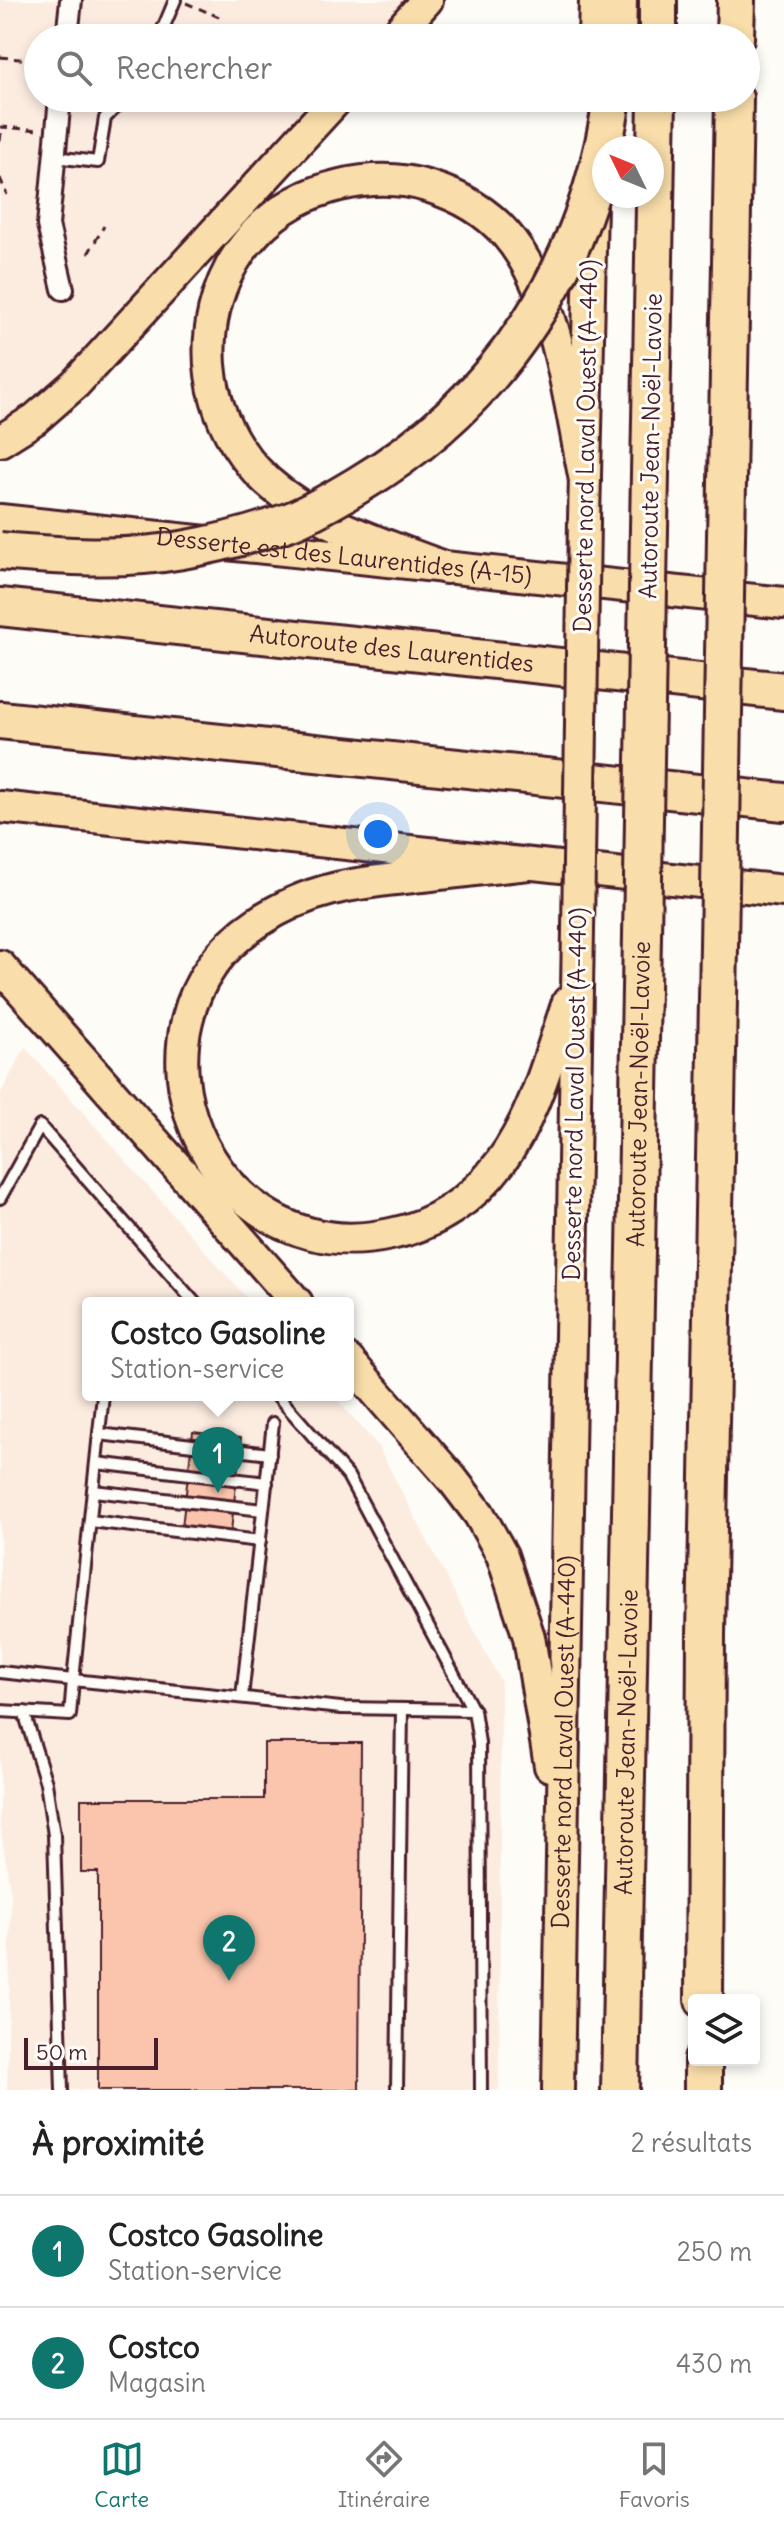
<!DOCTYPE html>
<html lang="fr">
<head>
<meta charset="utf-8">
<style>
  body { margin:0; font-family:Delius,sans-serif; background:#f6f6f6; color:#222 }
  .controls { position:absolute; right:24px; bottom:24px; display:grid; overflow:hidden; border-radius:8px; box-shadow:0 4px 12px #0003 }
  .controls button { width:72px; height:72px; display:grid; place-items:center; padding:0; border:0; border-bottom:2px solid #e0e0e0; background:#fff; color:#222; font:40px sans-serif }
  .compass { position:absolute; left:592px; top:136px; width:72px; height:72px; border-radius:50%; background:#fff; box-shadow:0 4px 12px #0003; rotate:313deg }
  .scale { position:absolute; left:24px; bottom:20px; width:134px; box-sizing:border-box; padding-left:8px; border:4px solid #4a1f2b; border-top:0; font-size:22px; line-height:28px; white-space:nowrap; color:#4a1f2b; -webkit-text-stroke:6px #fdfcf7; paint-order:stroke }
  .you { position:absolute; left:378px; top:834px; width:28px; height:28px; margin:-20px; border:6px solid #fff; border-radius:50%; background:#1a73e8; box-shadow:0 0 0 12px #1a73e833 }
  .badge { display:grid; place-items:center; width:52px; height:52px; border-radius:50%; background:#0f766e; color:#fff; font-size:26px; font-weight:700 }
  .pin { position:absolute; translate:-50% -66px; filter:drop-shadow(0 2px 4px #0008) }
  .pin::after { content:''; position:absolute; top:42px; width:28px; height:24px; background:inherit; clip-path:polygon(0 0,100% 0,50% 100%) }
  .popup { position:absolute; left:82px; top:1297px; width:272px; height:104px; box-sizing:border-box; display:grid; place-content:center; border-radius:8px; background:#fff; filter:drop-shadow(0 2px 6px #0005); font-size:26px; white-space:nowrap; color:#767676 }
  .popup b { font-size:30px; color:#222 }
  .popup::after { content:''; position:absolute; left:50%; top:100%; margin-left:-16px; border:16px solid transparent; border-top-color:#fff }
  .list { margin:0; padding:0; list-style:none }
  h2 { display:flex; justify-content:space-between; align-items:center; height:104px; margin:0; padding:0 32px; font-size:34px }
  h2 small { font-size:26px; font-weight:400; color:#767676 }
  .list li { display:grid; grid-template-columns:52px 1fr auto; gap:24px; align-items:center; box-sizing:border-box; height:112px; padding:0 32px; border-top:2px solid #e0e0e0 }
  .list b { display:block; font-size:30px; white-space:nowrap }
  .list p { margin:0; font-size:26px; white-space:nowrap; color:#767676 }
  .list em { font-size:26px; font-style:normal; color:#767676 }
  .icon { flex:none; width:44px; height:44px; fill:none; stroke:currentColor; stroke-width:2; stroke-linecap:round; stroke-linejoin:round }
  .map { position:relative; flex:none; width:784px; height:2090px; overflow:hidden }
  .search { position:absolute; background:#fff; box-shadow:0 4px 12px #0003; left:24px; right:24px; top:24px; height:88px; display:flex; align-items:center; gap:20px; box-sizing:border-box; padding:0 28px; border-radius:44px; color:#767676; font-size:30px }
  .sheet { height:328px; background:#fff }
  nav { display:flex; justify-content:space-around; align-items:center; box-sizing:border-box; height:112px; border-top:2px solid #e0e0e0; background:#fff; font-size:22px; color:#767676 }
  nav a { display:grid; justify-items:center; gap:4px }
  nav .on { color:#0f766e }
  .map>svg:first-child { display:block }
  .built { fill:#fcece0 }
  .building { fill:#fac5ac; stroke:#4a1f2b; stroke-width:2 }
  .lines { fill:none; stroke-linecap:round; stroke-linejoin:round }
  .lane-casing { stroke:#4a1f2b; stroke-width:16 }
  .street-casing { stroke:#4a1f2b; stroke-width:26 }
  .primary-casing { stroke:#4a1f2b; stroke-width:36 }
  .highway-casing { stroke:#4a1f2b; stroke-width:42 }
  .path { stroke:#4a1f2b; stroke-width:3; stroke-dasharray:8 6; stroke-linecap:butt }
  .lane { stroke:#fdfcf7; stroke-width:10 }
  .street { stroke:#fdfcf7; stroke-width:20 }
  .primary { stroke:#f9deab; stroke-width:30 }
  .highway { stroke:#f9deab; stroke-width:36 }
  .primary-bridge-casing { stroke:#4a1f2b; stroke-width:36; stroke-linecap:butt }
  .highway-bridge-casing { stroke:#4a1f2b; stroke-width:42; stroke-linecap:butt }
  .primary-bridge { stroke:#f9deab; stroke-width:30 }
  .highway-bridge { stroke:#f9deab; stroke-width:36 }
  .labels { text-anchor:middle; stroke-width:6; stroke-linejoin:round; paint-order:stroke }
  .street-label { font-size:24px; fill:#4a1f2b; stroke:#fdfcf7 }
</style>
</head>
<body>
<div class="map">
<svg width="784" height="2090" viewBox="0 0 784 2090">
  <rect width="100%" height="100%" fill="#fdfcf7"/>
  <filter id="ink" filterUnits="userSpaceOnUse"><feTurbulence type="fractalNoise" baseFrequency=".0125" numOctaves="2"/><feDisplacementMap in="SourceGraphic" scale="16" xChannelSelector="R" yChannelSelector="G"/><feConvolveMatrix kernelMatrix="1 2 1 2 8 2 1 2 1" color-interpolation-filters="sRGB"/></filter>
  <g filter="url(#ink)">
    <g class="built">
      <polygon points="0,0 407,0 373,38 38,38 38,98 319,98 162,271 41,396 0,422"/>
      <polygon points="25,1047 251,1303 88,1303 88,1395 333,1395 378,1446 501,1682 499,2090 7,2090 11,1895 0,1824 0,1095"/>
    </g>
    <g class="building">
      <polygon points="193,1432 241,1438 230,1541 181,1536"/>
      <polygon points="264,1743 361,1743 359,2090 98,2090 98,1872 81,1872 81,1799 264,1799"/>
    </g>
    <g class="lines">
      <defs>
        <g id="lane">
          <polyline points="159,38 175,0"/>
          <polyline points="54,157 98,162 105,118 125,98"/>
          <polyline points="0,1198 40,1126 195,1303"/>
          <polyline points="277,1395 348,1476 473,1710"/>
          <polyline points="99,1434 270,1454"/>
          <polyline points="96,1463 267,1483"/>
          <polyline points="93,1491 263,1510"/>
          <polyline points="90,1521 260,1541"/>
          <polyline points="0,1672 73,1680 103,1395"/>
          <polyline points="242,1697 273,1423"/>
          <polyline points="0,1711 70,1715 73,1680 341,1708 474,1710 479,1743 481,2090"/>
          <polyline points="24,1712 46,1783 54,1835 62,2090"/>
          <polyline points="397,2090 402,1709"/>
        </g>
        <g id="street">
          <polyline points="67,38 71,0"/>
          <polyline points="60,98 48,225 63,289"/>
        </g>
        <g id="primary">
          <polyline points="393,38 427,0"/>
          <polyline points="594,38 595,0"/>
          <polyline points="0,441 35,419 75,384 338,98"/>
          <path id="s1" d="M0,520l784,83"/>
          <polyline points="584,520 591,204"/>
          <path d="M446,568c-60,-24 -130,-43 -179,-87 -101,-93 -64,-264 73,-296 30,-7 62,-7 90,2 29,9 56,24 76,47 52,60 63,170 79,246"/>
          <polyline points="0,807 784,891"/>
          <path d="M528,864c-38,4 -76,9 -115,13 -58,6 -104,11 -155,45 -156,104 -51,353 133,312 45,-9 82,-35 109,-71 35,-47 49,-107 68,-161"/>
          <polyline points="0,966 297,1303"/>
          <polyline points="348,1360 453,1480 479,1514 502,1555 529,1637 550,1766"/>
          <path id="s2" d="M558,2090l20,-1160"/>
        </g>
        <g id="highway">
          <polyline points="617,38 618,0"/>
          <polyline points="658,38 658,0"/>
          <polyline points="735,38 736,0"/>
          <polyline points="649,528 657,98"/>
          <polyline points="726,537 734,98"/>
          <path id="s3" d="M0,607l784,84"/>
          <polyline points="0,720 784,802"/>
          <polyline points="704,2000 706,1635 719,946"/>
          <path id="s4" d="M620,2090l22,-1154"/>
          <polyline points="703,2090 703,2060"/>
        </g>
      </defs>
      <use href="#lane" class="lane-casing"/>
      <use href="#street" class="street-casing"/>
      <use href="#primary" class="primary-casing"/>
      <use href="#highway" class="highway-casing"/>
      <g class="path">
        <polyline points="186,3 219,17"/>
        <polyline points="0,57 38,61"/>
        <polyline points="0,127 40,130"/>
        <polyline points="0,141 2,127"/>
        <polyline points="0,178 7,195"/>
        <polyline points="88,254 104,226"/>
      </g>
      <use href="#lane" class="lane"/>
      <use href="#street" class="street"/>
      <use href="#primary" class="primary"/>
      <use href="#highway" class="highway"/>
      <defs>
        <polyline id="primary-bridge" points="578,930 584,520"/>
        <g id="highway-bridge">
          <path d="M0,551c60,5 122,10 182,-1 35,-6 72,-16 106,-28 24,-9 48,-24 70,-37 144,-85 231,-222 254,-387"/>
          <polyline points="642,936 649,528"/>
          <polyline points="719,946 726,537"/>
        </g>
      </defs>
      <use href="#primary-bridge" class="primary-bridge-casing"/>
      <use href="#highway-bridge" class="highway-bridge-casing"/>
      <use href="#primary-bridge" class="primary-bridge"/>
      <use href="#highway-bridge" class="highway-bridge"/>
    </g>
  </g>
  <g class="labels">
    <g class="street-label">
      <text transform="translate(586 446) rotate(-89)" y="8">Desserte nord Laval Ouest (A-440)</text>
      <text transform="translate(651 446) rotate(-89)" y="8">Autoroute Jean-Noël-Lavoie</text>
      <text dy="8" stroke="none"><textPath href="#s1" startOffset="346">Desserte est des Laurentides (A-15)</textPath></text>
      <text dy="8" stroke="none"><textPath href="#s3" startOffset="394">Autoroute des Laurentides</textPath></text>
      <text transform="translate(575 1094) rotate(-89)" y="8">Desserte nord Laval Ouest (A-440)</text>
      <text dy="8" stroke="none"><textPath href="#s4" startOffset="996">Autoroute Jean-Noël-Lavoie</textPath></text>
      <text dy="8" stroke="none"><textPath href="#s2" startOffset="348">Desserte nord Laval Ouest (A-440)</textPath></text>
      <text dy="8" stroke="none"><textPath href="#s4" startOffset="348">Autoroute Jean-Noël-Lavoie</textPath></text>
    </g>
  </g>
</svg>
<div class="controls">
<button><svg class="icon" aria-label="layers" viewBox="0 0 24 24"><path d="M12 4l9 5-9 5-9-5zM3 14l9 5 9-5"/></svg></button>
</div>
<svg class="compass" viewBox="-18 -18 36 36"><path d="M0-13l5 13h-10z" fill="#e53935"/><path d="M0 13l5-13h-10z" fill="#767676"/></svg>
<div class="scale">50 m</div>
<div class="you"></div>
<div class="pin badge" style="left:218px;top:1493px">1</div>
<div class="popup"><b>Costco Gasoline</b>Station-service</div>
<div class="pin badge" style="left:229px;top:1981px">2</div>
<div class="search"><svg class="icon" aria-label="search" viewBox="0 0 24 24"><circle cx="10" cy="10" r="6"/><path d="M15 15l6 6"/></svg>Rechercher</div>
</div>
<section class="sheet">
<h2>À proximité<small>2 résultats</small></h2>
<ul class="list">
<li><span class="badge">1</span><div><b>Costco Gasoline</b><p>Station-service</p></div><em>250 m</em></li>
<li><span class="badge">2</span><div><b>Costco</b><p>Magasin</p></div><em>430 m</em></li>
</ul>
</section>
<nav>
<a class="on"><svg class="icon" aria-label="map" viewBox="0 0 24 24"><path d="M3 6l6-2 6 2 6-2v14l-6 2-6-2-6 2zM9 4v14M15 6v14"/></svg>Carte</a>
<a><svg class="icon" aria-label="directions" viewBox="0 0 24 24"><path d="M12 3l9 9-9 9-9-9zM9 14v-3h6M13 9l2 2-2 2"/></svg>Itinéraire</a>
<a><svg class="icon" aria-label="saved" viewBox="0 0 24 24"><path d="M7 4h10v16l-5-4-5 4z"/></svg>Favoris</a>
</nav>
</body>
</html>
